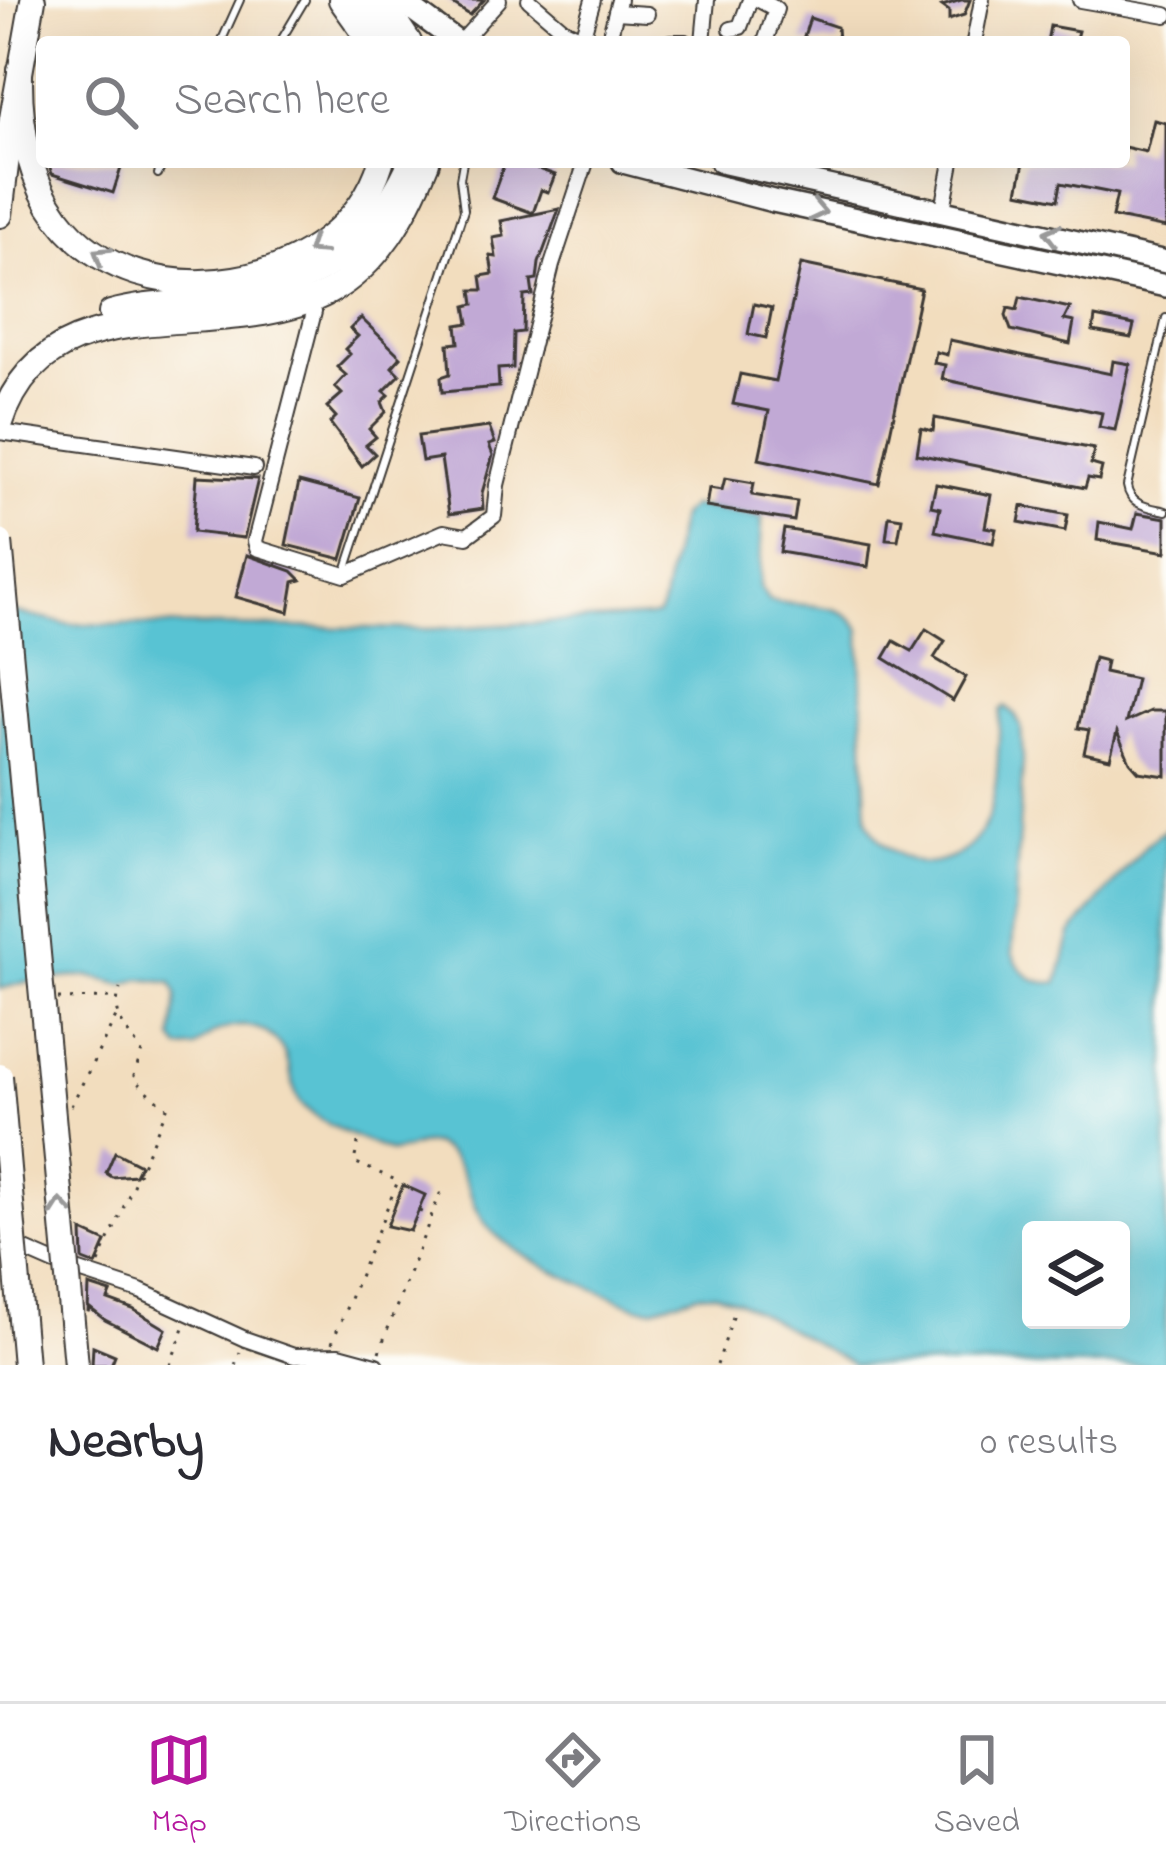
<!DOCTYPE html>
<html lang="en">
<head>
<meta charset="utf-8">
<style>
  body { margin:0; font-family:"Indie Flower",sans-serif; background:#f7f7f7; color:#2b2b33 }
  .controls { position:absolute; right:36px; bottom:36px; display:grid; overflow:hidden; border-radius:12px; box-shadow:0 12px 48px #0002 }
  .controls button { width:108px; height:108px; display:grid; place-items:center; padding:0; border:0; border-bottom:3px solid #e1e1e2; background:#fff; color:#2b2b33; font:60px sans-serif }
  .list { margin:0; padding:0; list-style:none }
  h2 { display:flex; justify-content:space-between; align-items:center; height:156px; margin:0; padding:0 48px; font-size:51px }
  h2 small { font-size:39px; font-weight:400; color:#7c7c81 }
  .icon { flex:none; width:66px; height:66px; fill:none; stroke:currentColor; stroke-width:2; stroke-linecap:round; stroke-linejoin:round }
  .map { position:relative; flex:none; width:1166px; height:1365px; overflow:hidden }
  .search { position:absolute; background:#fff; box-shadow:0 12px 48px #0002; left:36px; right:36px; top:36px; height:132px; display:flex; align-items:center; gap:30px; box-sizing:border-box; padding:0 42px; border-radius:12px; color:#7c7c81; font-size:45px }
  .sheet { height:336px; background:#fff }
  nav { display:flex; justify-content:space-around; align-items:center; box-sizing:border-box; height:168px; border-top:3px solid #e1e1e2; background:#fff; font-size:33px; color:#7c7c81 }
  nav a { display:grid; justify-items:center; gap:6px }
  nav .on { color:#b5179e }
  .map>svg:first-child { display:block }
  .water { fill:#58c3d3; stroke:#3a7078; stroke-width:3; fill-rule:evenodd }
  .building { fill:#c1a9d5 }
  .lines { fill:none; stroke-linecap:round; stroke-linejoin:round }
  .lane-casing { stroke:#3c3934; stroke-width:10 }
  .street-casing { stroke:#3c3934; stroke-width:18 }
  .primary-casing { stroke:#3c3934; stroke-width:26 }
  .highway-casing { stroke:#3c3934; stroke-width:28 }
  .path { stroke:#3c3934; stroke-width:3; stroke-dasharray:3 9; stroke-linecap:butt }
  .lane { stroke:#fff; stroke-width:6 }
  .street { stroke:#fff; stroke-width:14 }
  .primary { stroke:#fff; stroke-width:21 }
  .highway { stroke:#fff; stroke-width:24 }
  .highway-bridge-casing { stroke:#3c3934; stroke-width:28; stroke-linecap:butt }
  .highway-bridge { stroke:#fff; stroke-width:24 }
  .oneway { stroke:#999 }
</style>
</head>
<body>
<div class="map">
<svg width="1166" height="1365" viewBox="0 0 1166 1365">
  <rect width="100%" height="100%" fill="#fdfcf7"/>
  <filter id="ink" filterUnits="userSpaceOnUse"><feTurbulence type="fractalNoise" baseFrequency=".00833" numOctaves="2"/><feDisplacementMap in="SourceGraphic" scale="24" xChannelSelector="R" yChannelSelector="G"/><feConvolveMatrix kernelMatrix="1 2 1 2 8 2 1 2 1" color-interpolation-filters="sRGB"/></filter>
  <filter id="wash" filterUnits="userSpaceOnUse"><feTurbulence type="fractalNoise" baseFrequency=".004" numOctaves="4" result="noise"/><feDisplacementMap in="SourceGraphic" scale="48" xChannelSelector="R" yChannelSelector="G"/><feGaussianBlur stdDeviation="2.7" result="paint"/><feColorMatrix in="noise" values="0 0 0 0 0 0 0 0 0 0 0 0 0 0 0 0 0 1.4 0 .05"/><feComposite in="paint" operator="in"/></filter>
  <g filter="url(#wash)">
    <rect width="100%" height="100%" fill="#f2ddbe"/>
    <path class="water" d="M691,506l71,12 -2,69 8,13c29,9 78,-2 92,30l7,189c8,21 27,36 49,43 13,4 25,0 37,-5 52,-23 42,-99 48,-147l4,-3 10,8 6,12 2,33 -11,193c8,20 23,33 46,29l13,-48 75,-89 20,-16v536h-312l-116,-64 -23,-8 -19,1 -43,14 -16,-1c-44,-19 -124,-47 -153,-85 -16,-22 -20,-67 -49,-77 -14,-5 -29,7 -44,7 -27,-12 -71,-26 -90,-49 -11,-15 -9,-38 -18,-53 -24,-36 -62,-27 -88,-2l-15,1 -7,-10 4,-44 -5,-12 -32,-4 -16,6 -36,-9 -55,4 -33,9v-380l67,15 362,5 220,-12 9,-2 4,-8 18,-91zM1031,1230h90v90h-90z"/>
    <g id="blocks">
      <g class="building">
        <polygon points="446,0 484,0 470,15"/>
        <polygon points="961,0 970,0 964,15 949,20 949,11 942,6"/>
        <polygon points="810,18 837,27 838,42 802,42"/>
        <polygon points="1050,26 1078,31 1075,42 1047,42"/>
        <polygon points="1154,120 1166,123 1166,228 1112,217 1117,194 1061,183 1058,200 1018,192 1024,162 1124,162 1124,147 1146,152"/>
        <polygon points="48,162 123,162 113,193 52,174"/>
        <polygon points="505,162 519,162 555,175 548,192 541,190 533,213 492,198"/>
        <polygon points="559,209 539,263 537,280 531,281 533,295 524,296 523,332 514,333 513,368 498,369 499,387 442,392 441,377 450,374 448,344 459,343 457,325 469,323 466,306 474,304 472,290 483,290 481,276 493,274 490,256 496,257 493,238 504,236 501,221"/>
        <polygon points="801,264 921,289 879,484 759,459 769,411 733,404 740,374 775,381"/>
        <polygon points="1020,297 1070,308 1064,320 1074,322 1070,344 1011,330 1006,316 1008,308 1017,310"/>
        <polygon points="754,304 772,308 766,338 748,334"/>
        <polygon points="1095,317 1134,325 1131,338 1093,331"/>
        <polygon points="361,318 401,357 392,367 400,375 384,391 389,395 382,402 386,412 369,429 376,437 366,445 375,454 362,466 330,423 336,417 327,407 342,394 335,387 346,375 337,367 350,354 345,349 358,336 350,329"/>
        <polygon points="950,340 1111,374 1113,361 1130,364 1115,430 1099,427 1102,413 942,379 945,365 934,363 936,352 947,355"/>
        <polygon points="935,418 1094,449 1091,464 1102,467 1099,480 1088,478 1085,488 917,454 921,428 933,431"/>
        <polygon points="489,427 495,443 489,445 493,455 482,493 483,509 449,514 441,458 422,461 418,436"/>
        <polygon points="197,476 258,479 244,538 193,532"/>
        <polygon points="725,478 754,483 752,495 797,502 794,521 706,507 709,488 722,490"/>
        <polygon points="299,482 360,498 342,559 286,545"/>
        <polygon points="936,484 991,495 985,527 996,529 993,543 935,531 940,508 931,506"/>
        <polygon points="1022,506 1068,515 1065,531 1019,522"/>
        <polygon points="1137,513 1166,518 1166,552 1097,540 1099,522 1133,529"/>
        <polygon points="889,516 902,518 898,540 886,539"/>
        <polygon points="784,529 871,544 868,567 780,552"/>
        <polygon points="247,555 292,571 301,580 294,582 289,612 236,597"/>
        <polygon points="926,629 945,641 934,658 966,677 953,701 884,658 894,641 912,651"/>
        <polygon points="1094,658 1106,661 1104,672 1136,679 1126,722 1151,711 1166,711 1166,776 1139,772 1130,762 1117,732 1110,759 1084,753 1089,730 1078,728"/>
        <polygon points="115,1152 140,1165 135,1175 112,1177 106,1173"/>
        <polygon points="403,1185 425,1195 410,1231 387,1226"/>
        <polygon points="82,1231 106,1242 96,1265 83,1260"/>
        <polygon points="89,1286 111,1293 108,1300 133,1309 166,1329 158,1347 105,1320 90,1308 88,1312"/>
        <polygon points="93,1346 115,1355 111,1365 92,1365"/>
      </g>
    </g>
  </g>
  <g filter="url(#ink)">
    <use href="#blocks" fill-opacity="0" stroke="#3c3934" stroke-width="3"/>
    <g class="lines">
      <defs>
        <g id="lane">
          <polyline points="221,42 240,0"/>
          <polyline points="280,42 305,0"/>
          <polyline points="158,174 164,162"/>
          <path d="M1166,318l-39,168c3,20 22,21 39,25"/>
          <polyline points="346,571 464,210 460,179 463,162"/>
        </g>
        <g id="street">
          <polyline points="529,0 564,30 591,42"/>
          <polyline points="759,0 776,9 765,42"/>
          <polyline points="1080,0 1166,15"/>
          <polyline points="616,12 647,14"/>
          <polyline points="731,29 740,27 750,0"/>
          <polyline points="582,38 593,0"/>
          <polyline points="461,42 499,0"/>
          <polyline points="608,42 619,0"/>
          <polyline points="670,42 686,42"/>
          <polyline points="703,42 707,0"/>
          <polyline points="974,42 982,0"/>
          <polyline points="943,209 952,162"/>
          <polyline points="314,312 255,541 257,548 345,575 444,532 467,536 494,516 497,485 552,265 586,162"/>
          <polyline points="0,432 254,468"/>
          <polyline points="0,1239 55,1263 140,1291 245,1339 294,1356 339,1355 376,1365"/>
        </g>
        <g id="primary">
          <polyline points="346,0 403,42"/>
          <polyline points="400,0 457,42"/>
          <polyline points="623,162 773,201 1166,286"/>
          <polyline points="721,162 1166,262"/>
        </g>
        <g id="highway">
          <polyline points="341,0 371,42"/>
          <polyline points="372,0 397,24 409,42"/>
          <path d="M20,70c-1,51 6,105 38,148 80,108 284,73 323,-56"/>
          <polyline points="0,215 11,124 33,0"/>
          <path d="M111,313c30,-9 63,-9 94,-12 104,-10 160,-42 206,-139"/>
          <path d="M0,425c48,-150 221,-75 329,-133 50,-27 78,-80 98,-130"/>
        </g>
      </defs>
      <use href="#lane" class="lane-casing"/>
      <use href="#street" class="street-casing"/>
      <use href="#primary" class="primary-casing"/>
      <use href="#highway" class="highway-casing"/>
      <g class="path">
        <polyline points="58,999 115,998"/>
        <polyline points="71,1106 118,1013"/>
        <polyline points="419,1211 432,1216"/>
        <path d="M99,1263l68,-155 -34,-29 9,-28c-16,-20 -31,-35 -22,-62"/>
        <polyline points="332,1343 398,1181 354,1162 358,1143"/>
        <polyline points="379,1352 443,1186"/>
        <polyline points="170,1365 185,1325"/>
        <polyline points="235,1365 240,1352"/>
        <polyline points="717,1365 735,1311"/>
      </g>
      <use href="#lane" class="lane"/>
      <use href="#street" class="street"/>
      <use href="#primary" class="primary"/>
      <use href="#highway" class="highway"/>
      <defs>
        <g id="highway-bridge">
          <polyline points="0,542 76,1365"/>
          <polyline points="0,1076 25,1365"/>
        </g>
      </defs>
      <use href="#highway-bridge" class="highway-bridge-casing"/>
      <use href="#highway-bridge" class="highway-bridge"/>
    </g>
    <defs><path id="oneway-chevron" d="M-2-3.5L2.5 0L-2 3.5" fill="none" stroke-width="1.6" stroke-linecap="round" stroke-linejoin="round" transform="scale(3)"/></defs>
    <g class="oneway">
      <use href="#oneway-chevron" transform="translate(818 211) rotate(12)"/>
      <use href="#oneway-chevron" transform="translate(1052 234) rotate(-166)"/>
      <use href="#oneway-chevron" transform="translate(315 247) rotate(146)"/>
      <use href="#oneway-chevron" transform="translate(101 255) rotate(-148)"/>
      <use href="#oneway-chevron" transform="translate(61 1207) rotate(-95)"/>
    </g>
  </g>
</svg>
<div class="controls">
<button><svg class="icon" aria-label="layers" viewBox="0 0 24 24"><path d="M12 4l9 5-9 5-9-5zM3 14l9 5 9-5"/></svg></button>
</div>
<div class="search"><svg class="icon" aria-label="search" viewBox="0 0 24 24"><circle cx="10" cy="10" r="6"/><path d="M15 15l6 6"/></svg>Search here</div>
</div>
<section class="sheet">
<h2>Nearby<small>0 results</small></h2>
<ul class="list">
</ul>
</section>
<nav>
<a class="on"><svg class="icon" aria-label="map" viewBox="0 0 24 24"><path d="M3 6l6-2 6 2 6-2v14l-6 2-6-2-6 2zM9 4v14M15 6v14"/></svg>Map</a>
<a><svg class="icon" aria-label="directions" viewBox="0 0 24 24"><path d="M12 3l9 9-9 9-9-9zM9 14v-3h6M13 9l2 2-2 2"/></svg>Directions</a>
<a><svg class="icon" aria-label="saved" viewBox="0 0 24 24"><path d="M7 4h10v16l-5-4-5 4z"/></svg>Saved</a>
</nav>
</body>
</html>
